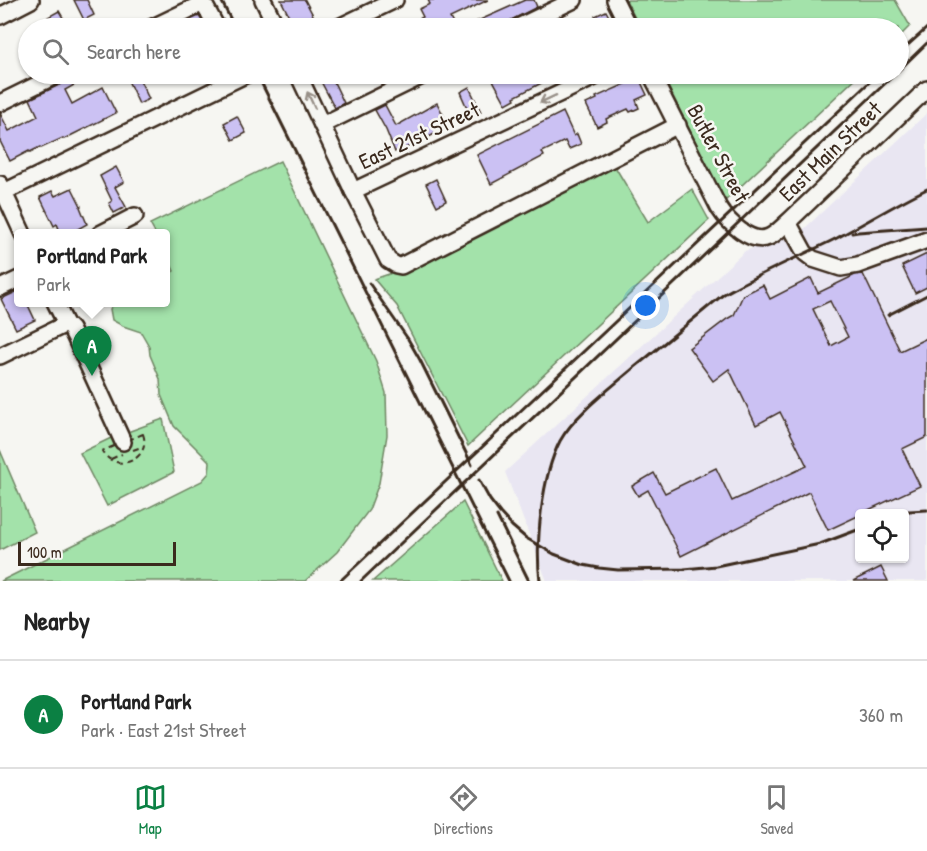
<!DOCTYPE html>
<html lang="en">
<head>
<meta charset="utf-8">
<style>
  body { margin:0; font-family:"Patrick Hand",sans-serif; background:#f2f2f2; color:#222 }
  .controls { position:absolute; right:18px; bottom:18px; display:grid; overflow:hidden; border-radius:6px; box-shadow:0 2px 4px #0004 }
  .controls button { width:54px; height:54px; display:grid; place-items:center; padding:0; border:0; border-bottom:2px solid #e0e0e0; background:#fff; color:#222; font:30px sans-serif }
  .scale { position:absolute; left:18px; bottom:15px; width:158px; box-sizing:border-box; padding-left:6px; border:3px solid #3b2a1e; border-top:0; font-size:16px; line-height:21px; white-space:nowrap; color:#3b2a1e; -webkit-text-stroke:4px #f6f6f2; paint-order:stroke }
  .you { position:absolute; left:646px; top:306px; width:21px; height:21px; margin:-15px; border:4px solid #fff; border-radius:50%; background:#1a73e8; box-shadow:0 0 0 9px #1a73e833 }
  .badge { display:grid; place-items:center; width:39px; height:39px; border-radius:50%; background:#0b8043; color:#fff; font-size:20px; font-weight:700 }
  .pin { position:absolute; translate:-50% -50px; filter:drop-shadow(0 2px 3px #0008) }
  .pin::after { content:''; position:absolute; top:32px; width:21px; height:18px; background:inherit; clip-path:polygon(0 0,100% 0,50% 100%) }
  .popup { position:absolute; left:14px; top:229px; width:156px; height:78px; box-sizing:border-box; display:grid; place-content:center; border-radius:6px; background:#fff; filter:drop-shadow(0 2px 4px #0005); font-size:20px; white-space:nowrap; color:#767676 }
  .popup b { font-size:22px; color:#222 }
  .popup::after { content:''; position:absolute; left:50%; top:100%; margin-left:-12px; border:12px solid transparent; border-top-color:#fff }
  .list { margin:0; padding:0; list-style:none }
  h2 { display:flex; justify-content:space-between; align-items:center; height:78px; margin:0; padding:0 24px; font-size:26px }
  h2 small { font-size:20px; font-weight:400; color:#767676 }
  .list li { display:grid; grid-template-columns:39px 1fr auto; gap:18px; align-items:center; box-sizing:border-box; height:108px; padding:0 24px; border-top:2px solid #e0e0e0 }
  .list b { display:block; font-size:22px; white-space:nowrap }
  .list p { margin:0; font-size:20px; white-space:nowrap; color:#767676 }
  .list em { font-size:20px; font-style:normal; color:#767676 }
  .icon { flex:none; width:33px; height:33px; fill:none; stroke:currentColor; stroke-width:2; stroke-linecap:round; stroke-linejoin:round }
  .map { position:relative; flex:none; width:927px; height:581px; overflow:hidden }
  .search { position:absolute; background:#fff; box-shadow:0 2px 4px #0004; left:18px; right:18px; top:18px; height:66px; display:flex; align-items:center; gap:15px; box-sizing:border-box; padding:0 21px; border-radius:33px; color:#767676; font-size:22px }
  .sheet { height:186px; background:#fff }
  nav { display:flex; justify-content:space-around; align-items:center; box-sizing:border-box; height:84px; border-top:2px solid #e0e0e0; background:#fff; font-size:16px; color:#767676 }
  nav a { display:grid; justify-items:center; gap:3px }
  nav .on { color:#0b8043 }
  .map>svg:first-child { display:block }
  .built { fill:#e9e6f2; fill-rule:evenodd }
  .green { fill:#a3e2aa; stroke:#6f8664; stroke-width:1.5 }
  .building { fill:#cbc1f3; stroke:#3b2a1e; stroke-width:1.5; fill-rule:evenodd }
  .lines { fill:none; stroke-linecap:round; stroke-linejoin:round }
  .minor-casing { stroke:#3b2a1e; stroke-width:20 }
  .path { stroke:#3b2a1e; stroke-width:2; stroke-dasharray:6 4.5; stroke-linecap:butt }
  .minor { stroke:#f6f6f2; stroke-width:15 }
  .rail { stroke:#3b2a1e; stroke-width:3 }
  .oneway { stroke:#989088 }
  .labels { text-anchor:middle; stroke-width:5; stroke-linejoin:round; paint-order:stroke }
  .street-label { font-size:22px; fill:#3b2a1e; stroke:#f6f6f2 }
</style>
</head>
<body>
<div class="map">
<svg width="927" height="581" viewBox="0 0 927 581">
  <rect width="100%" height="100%" fill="#f6f6f2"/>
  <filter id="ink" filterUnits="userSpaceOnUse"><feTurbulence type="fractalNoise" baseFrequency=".0167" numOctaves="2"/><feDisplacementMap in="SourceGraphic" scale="12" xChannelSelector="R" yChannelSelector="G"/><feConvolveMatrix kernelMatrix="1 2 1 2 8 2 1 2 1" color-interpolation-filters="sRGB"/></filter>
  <g filter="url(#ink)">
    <path class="built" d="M927,113v468h-380l-42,-109 240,-221 58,-21zM860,514h44v44h-44z"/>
    <g class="green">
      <polygon points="626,0 895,0 910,26 899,37 898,28 640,28"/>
      <polygon points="662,74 860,74 725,201"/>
      <polygon points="280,161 376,361 386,393 387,435 379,483 369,510 337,552 305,581 1,581 202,481 209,473 210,462 174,426 161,395 160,379 150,355 149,346 141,332 123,326 112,320 110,309 114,303 166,302 166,275 174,271 166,254 166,234 155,233 150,224"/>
      <polygon points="614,165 648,222 692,189 709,220 468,446 397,306 374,279 389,274"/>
      <polygon points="71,333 122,434 163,419 174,472 107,506 80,453 111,438"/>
      <polygon points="0,450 35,532 0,550"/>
      <polygon points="463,502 502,581 373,581"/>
    </g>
    <g class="building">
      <polygon points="74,0 87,0 94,15 84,20"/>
      <polygon points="281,0 305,0 316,21 302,28 295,28"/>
      <polygon points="428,0 488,0 450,18 455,28 400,28 423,17 419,9 430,4"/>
      <polygon points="525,0 534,0 537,7 511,20 508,23 506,28 462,28"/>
      <polygon points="59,11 69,28 33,28 49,20 48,17"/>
      <polygon points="606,11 615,28 602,28 595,16"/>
      <polygon points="199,16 204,24 194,28 172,28"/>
      <polygon points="70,74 82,74 85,79 65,90 72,104 103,87 116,113 64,139 63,138 41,148 40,147 30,152 29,151 10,161 0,141 0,113 9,131 38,116 30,99 63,83 72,77"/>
      <polygon points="125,74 137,74 149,99 139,104"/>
      <polygon points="317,74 330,74 344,103 335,108"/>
      <polygon points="507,74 559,74 514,97 515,99 506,104 493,80"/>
      <polygon points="639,78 647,95 636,100 639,108 630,112 628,109 606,119 607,122 597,127 586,104 597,99 596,97"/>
      <polygon points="469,87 481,112 471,117 460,92"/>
      <polygon points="437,103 449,126 418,143 395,152 386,130 375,110 385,105 396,126"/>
      <polygon points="563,112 574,136 577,134 581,144 569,149 565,141 542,152 544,156 491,184 477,155"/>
      <polygon points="237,116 246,133 233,140 224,123"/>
      <polygon points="116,167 124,182 115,187 126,207 114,213 109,203 112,201 100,176"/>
      <polygon points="436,179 446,201 437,206 426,184"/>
      <polygon points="72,188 81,206 80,207 87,224 74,231 75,234 61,234 57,224 54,226 40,197 52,191 55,196"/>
      <polygon points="927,254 927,287 915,293 902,266"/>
      <path d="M863,274l37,77 27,-13v99l-25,12 18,37 -58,27h-2v2l-32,15 -19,-38 -128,64 -33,-66 -10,6 -6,-10 22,-13 11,20 51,-25 16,33 75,-35 -27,-54 -24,13 -27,-56 -16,12 -24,-33 38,-29 7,-4 9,-20 20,-10 7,14 41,-21 7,15 37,-18zM830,301l18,36 -17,9 -18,-37z"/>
      <polygon points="18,291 18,303 27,303 35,320 16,329 1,299"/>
      <polygon points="881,567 888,581 853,581"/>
    </g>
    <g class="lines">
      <defs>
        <g id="minor">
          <polyline points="202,0 217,28"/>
          <polyline points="263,0 277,28"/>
          <polyline points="615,0 629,28"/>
          <polyline points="0,16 31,0"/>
          <polyline points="151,28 203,3"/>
          <polyline points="337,28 395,0"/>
          <polyline points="516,28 574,0"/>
          <polyline points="298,74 353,191 388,260 396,265 401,266 678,125"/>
          <path d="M651,74l68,134c9,14 32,37 50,29 7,-3 13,-10 19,-15l139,-133"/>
          <polyline points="0,103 59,74"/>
          <polyline points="322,125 426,74"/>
          <polyline points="0,184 23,234"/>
          <polyline points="353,191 601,74"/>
          <polyline points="0,194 247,74"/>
          <polyline points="788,222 805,253 813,259 841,268 858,265 927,240"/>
          <polyline points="100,234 135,216"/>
          <polyline points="0,288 19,279"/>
          <polyline points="55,302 66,324 71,329 75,337 123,442"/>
          <polyline points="0,356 66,324"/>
        </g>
      </defs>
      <use href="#minor" class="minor-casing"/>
      <g class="path">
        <path d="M143,434c9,25 -27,41 -41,17z"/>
        <polyline points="133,450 144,446"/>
        <polyline points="111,459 122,454"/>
      </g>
      <use href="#minor" class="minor"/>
      <g class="rail">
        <polyline points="221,0 235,28"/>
        <polyline points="898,54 927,28"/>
        <polyline points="898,71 927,43"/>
        <polyline points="257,74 509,581"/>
        <polyline points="852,233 858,232 927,227"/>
        <polyline points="369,283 408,339 420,360 472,465"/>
        <polyline points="888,315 927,295"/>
        <polyline points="479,480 490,500 500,513 512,526 526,538 554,554 583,565 599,568 618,570 684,569 716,566 820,544 860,529"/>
        <polyline points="902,514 909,511 927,510"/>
        <polyline points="497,516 529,581"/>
        <polyline points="340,581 878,74"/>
        <polyline points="361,581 895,74"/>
        <path d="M540,581c-5,-39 2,-105 20,-140 15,-27 52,-54 75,-74 30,-24 59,-49 89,-73 36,-21 75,-37 113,-56 30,-16 59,-34 90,-49"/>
      </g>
    </g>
    <defs><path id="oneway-shaft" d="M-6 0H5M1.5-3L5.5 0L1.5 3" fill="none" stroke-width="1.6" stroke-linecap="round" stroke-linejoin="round" transform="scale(1.5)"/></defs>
    <g class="oneway">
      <use href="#oneway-shaft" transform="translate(548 99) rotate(155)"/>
      <use href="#oneway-shaft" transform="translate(311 100) rotate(-115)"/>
    </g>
  </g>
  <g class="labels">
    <g class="street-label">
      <text transform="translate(419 135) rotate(-25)" y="8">East 21st Street</text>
      <text transform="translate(830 151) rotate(-44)" y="8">East Main Street</text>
      <text transform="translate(719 153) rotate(62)" y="8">Butler Street</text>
    </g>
  </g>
</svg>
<div class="controls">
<button><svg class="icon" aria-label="locate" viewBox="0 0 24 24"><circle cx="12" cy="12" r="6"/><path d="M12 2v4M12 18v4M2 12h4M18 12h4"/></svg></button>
</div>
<div class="scale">100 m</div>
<div class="you"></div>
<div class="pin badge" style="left:92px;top:376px">A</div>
<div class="popup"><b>Portland Park</b>Park</div>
<div class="search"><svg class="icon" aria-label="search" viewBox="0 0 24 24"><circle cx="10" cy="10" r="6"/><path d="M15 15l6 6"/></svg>Search here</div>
</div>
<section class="sheet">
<h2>Nearby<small></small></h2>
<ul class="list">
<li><span class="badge">A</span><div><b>Portland Park</b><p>Park · East 21st Street</p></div><em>360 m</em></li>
</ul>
</section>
<nav>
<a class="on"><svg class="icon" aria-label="map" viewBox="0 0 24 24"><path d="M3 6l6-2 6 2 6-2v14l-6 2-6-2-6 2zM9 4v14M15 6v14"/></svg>Map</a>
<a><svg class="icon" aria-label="directions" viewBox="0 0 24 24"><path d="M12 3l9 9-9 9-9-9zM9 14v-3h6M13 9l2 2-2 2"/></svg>Directions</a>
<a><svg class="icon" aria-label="saved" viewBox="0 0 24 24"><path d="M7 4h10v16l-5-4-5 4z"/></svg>Saved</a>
</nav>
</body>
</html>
